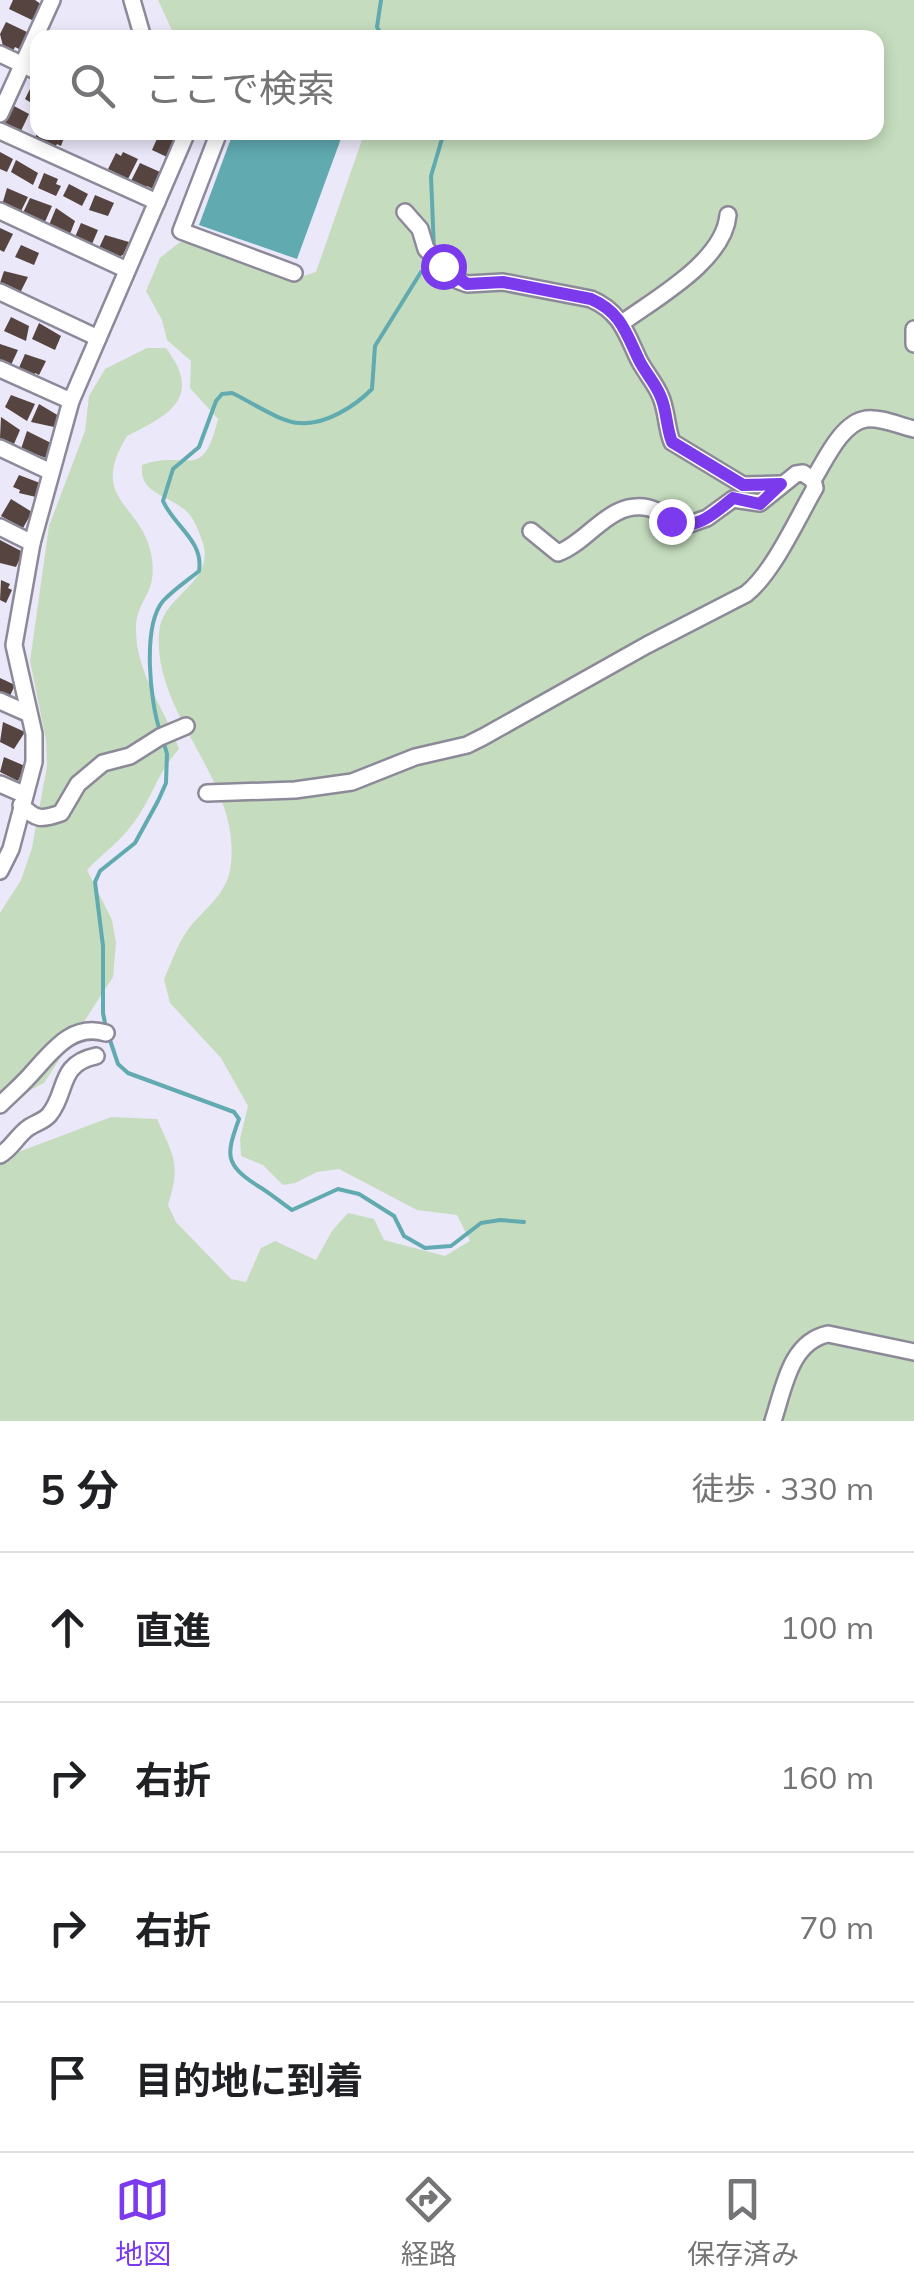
<!DOCTYPE html>
<html lang="ja">
<head>
<meta charset="utf-8">
<style>
  body { margin:0; font-family:Mulish,"Noto Sans JP",sans-serif; background:#f6f6f6; color:#202124 }
  .stop { position:absolute; width:30px; height:30px; margin:-22px; border:8px solid #7c3aed; border-radius:50%; background:#fff }
  .stop.end { background:#7c3aed; border-color:#fff; box-shadow:0 2px 10px #0008 }
  .list { margin:0; padding:0; list-style:none }
  h2 { display:flex; justify-content:space-between; align-items:center; height:130px; margin:0; padding:0 40px; font-size:42px }
  h2 small { font-size:32px; font-weight:400; color:#757577 }
  .list li { display:grid; grid-template-columns:65px 1fr auto; gap:30px; align-items:center; box-sizing:border-box; height:150px; padding:0 40px; border-top:2px solid #e0e0e0 }
  .list b { display:block; font-size:38px; white-space:nowrap }
  .list em { font-size:32px; font-style:normal; color:#757577 }
  .icon { flex:none; width:55px; height:55px; fill:none; stroke:currentColor; stroke-width:2; stroke-linecap:round; stroke-linejoin:round }
  .map { position:relative; flex:none; width:914px; height:1421px; overflow:hidden }
  .search { position:absolute; background:#fff; box-shadow:0 5px 15px #0003; left:30px; right:30px; top:30px; height:110px; display:flex; align-items:center; gap:25px; box-sizing:border-box; padding:0 35px; border-radius:20px; color:#757577; font-size:38px }
  .sheet { height:730px; background:#fff }
  nav { display:flex; justify-content:space-around; align-items:center; box-sizing:border-box; height:140px; border-top:2px solid #e0e0e0; background:#fff; font-size:28px; color:#757577 }
  nav a { display:grid; justify-items:center; gap:5px }
  nav .on { color:#7c3aed }
  .map>svg:first-child { display:block }
  .green { fill:#c5ddbe }
  .water { fill:#60aab0 }
  .lines { fill:none; stroke-linecap:round; stroke-linejoin:round }
  .stream { stroke:#60aab0; stroke-width:4 }
  .building { fill:#554440 }
  .minor-casing { stroke:#8c8999; stroke-width:20 }
  .minor { stroke:#fff; stroke-width:15 }
  .route { stroke:#7c3aed; stroke-width:12 }
</style>
</head>
<body>
<div class="map">
<svg width="914" height="1421" viewBox="0 0 914 1421">
  <rect width="100%" height="100%" fill="#ebe8fa"/>
  <g class="green">
    <path d="M158,0h756v1421h-914v-262l111,-42 46,2c17,38 24,45 11,86l8,17 55,57 15,3 15,-34 14,-7 41,19 16,-29 16,-18 26,6 10,21 61,16 25,-15 -13,-26 -40,-5 -78,-41 -22,3 -22,11 -12,2 -20,-20 -22,-9 -1,-17 8,-33 -27,-48 -51,-55 -6,-24c7,-15 13,-34 23,-48 14,-20 38,-34 43,-61 15,-87 -77,-152 -71,-237 2,-38 56,-49 44,-90 -4,-11 -9,-26 -18,-33 -18,-16 -46,-16 -43,-45 45,-17 60,20 76,-46l-28,-31 1,-27 -24,-21 -5,-20 -16,-29 14,-33 20,-16 31,2 83,35 22,-7 46,-132 -2,-7 516,-1v-94l-701,-1z"/>
    <path d="M147,348h19c37,49 4,67 -39,88 -39,64 13,66 24,117 8,42 -14,44 -15,74 -1,46 29,81 43,122 -21,23 -25,44 -42,69 -17,25 -31,32 -50,52l25,50 4,23 -3,34 -69,106 -44,23v-193l21,-33 11,-32 15,-82 -1,-26 -16,-79 19,-135 36,-95 4,-35 16,-27z"/>
  </g>
  <polygon class="water" points="233,133 343,133 297,259 199,225"/>
  <g class="lines">
    <g class="stream">
      <polyline points="381,0 377,27 383,38"/>
      <polyline points="434,250 431,176 444,132"/>
      <path d="M160,731c-10,-29 -18,-105 3,-130 10,-11 25,-21 36,-30 5,-30 -25,-45 -36,-70l10,-32 26,-22 17,-46 6,-7 10,-1c18,8 49,30 68,30 26,2 55,-17 72,-34l3,-43 46,-74 9,-3 2,-10"/>
      <polyline points="106,1028 103,1013 103,946 95,882 100,871 135,843 158,801 166,783 167,754 163,740"/>
      <path d="M109,1037l9,27 10,9 106,39 5,7c-13,36 -15,45 19,67 12,7 22,16 34,24l46,-21 21,5 35,22 10,20 21,12 26,-2 30,-23 19,-3 24,2"/>
    </g>
  </g>
  <g class="building">
    <polygon points="13,0 35,0 42,5 34,21 9,9"/>
    <polygon points="6,22 27,32 19,49 15,47 13,51 3,46 0,34"/>
    <polygon points="33,83 38,86 38,107 25,99"/>
    <polygon points="14,106 29,114 20,133 5,124 8,112 11,113"/>
    <polygon points="38,132 60,136 66,132 61,146 57,144 54,149 34,139"/>
    <polygon points="160,132 176,136 167,157 152,150"/>
    <polygon points="0,152 13,159 7,172 0,169"/>
    <polygon points="123,152 138,159 128,179 108,169 116,153 121,156"/>
    <polygon points="16,160 38,173 33,185 11,172"/>
    <polygon points="140,163 160,172 153,189 147,186 145,190 131,181"/>
    <polygon points="44,173 58,179 56,184 61,186 56,196 38,188"/>
    <polygon points="69,184 88,194 82,206 63,196"/>
    <polygon points="7,188 28,197 20,213 2,205"/>
    <polygon points="95,195 114,203 108,216 89,210"/>
    <polygon points="30,198 52,206 44,224 22,215"/>
    <polygon points="56,208 75,221 70,234 49,225"/>
    <polygon points="81,223 98,230 92,244 75,237"/>
    <polygon points="0,228 13,234 4,252 0,250"/>
    <polygon points="105,235 129,242 123,255 118,257 99,248"/>
    <polygon points="21,245 39,253 34,265 15,257"/>
    <polygon points="4,271 28,277 20,293 0,283"/>
    <polygon points="11,317 29,326 26,341 4,331"/>
    <polygon points="39,323 61,336 55,350 32,339"/>
    <polygon points="0,344 18,350 10,367 0,363"/>
    <polygon points="25,354 46,361 39,375 35,373 33,377 18,370"/>
    <polygon points="11,395 35,404 27,421 5,407"/>
    <polygon points="39,404 59,416 54,427 31,422"/>
    <polygon points="1,417 20,430 14,444 0,438"/>
    <polygon points="27,431 53,444 46,458 21,449"/>
    <polygon points="19,475 40,483 36,497 19,493 20,490 13,487"/>
    <polygon points="11,499 32,512 23,528 1,516"/>
    <polygon points="0,540 23,552 16,567 0,563"/>
    <polygon points="1,580 10,584 8,588 12,590 6,603 0,600"/>
    <polygon points="0,678 15,685 9,698 0,693"/>
    <polygon points="3,722 25,732 14,749 0,742"/>
    <polygon points="4,757 25,766 18,781 0,772"/>
  </g>
  <g class="lines">
    <defs>
      <g id="minor">
        <polyline points="132,0 143,38"/>
        <polyline points="0,54 38,72"/>
        <polyline points="0,114 52,0"/>
        <polyline points="0,131 157,202"/>
        <polyline points="219,132 181,231 294,273"/>
        <polyline points="0,211 127,270"/>
        <path d="M405,212l15,17 6,20 33,32 8,3 36,-2 88,17c30,13 35,34 48,61 6,12 16,23 21,35 7,14 6,32 12,47l71,43 38,-1"/>
        <polyline points="0,292 98,338"/>
        <path d="M622,323c34,-25 102,-62 106,-108"/>
        <polyline points="914,329 914,344"/>
        <polyline points="0,369 71,401"/>
        <polyline points="0,448 51,472"/>
        <path d="M813,480c12,-19 28,-57 53,-61 15,-2 34,7 48,10"/>
        <polyline points="0,527 32,543"/>
        <polyline points="0,701 27,713"/>
        <polyline points="0,784 23,794"/>
        <path d="M207,793l88,-3 57,-8 63,-25 52,-12 16,-8 164,-92 99,-51c27,-21 51,-75 69,-106l-2,-8 -10,-7 -7,1 -36,29 -27,-4 -26,19 -23,8c-13,-4 -22,-15 -35,-18 -39,-9 -60,34 -91,45l-27,-22"/>
        <path d="M21,805c15,15 20,15 40,8l17,-29 25,-21 27,-7 30,-19 26,-11"/>
        <polyline points="0,871 11,849 34,762 34,734 14,645 32,543 71,401 187,132"/>
        <path d="M0,1105c11,-11 24,-22 34,-34 20,-22 39,-48 72,-38"/>
        <path d="M0,1155c12,-7 17,-19 28,-27 7,-5 16,-7 21,-13 19,-22 8,-51 47,-59"/>
        <path d="M773,1421c11,-33 17,-79 55,-87l86,18"/>
      </g>
    </defs>
    <use href="#minor" class="minor-casing"/>
    <use href="#minor" class="minor"/>
  </g>
  <g class="lines">
    <path class="route" d="M443,266l24,18 36,-2 88,17c30,13 35,34 48,61 6,12 16,23 21,35 7,14 6,32 12,47l71,43 38,-1 -21,20 -27,-6c-18,15 -39,35 -62,23"/>
  </g>
</svg>
<div class="stop" style="left:443px;top:266px"></div>
<div class="stop end" style="left:671px;top:521px"></div>
<div class="search"><svg class="icon" aria-label="search" viewBox="0 0 24 24"><circle cx="10" cy="10" r="6"/><path d="M15 15l6 6"/></svg>ここで検索</div>
</div>
<section class="sheet">
<h2>5 分<small>徒歩 · 330 m</small></h2>
<ul class="list">
<li><svg class="icon" aria-label="ahead" viewBox="0 0 24 24"><path d="M12 20V5M6 11l6-6 6 6"/></svg><div><b>直進</b></div><em>100 m</em></li>
<li><svg class="icon" aria-label="right" viewBox="0 0 24 24"><path d="M7 20v-9h11M14 6l5 5-5 5"/></svg><div><b>右折</b></div><em>160 m</em></li>
<li><svg class="icon" aria-label="right" viewBox="0 0 24 24"><path d="M7 20v-9h11M14 6l5 5-5 5"/></svg><div><b>右折</b></div><em>70 m</em></li>
<li><svg class="icon" aria-label="arrive" viewBox="0 0 24 24"><path d="M6 21V4h12l-3 4 3 4H6"/></svg><div><b>目的地に到着</b></div></li>
</ul>
</section>
<nav>
<a class="on"><svg class="icon" aria-label="map" viewBox="0 0 24 24"><path d="M3 6l6-2 6 2 6-2v14l-6 2-6-2-6 2zM9 4v14M15 6v14"/></svg>地図</a>
<a><svg class="icon" aria-label="directions" viewBox="0 0 24 24"><path d="M12 3l9 9-9 9-9-9zM9 14v-3h6M13 9l2 2-2 2"/></svg>経路</a>
<a><svg class="icon" aria-label="saved" viewBox="0 0 24 24"><path d="M7 4h10v16l-5-4-5 4z"/></svg>保存済み</a>
</nav>
</body>
</html>
